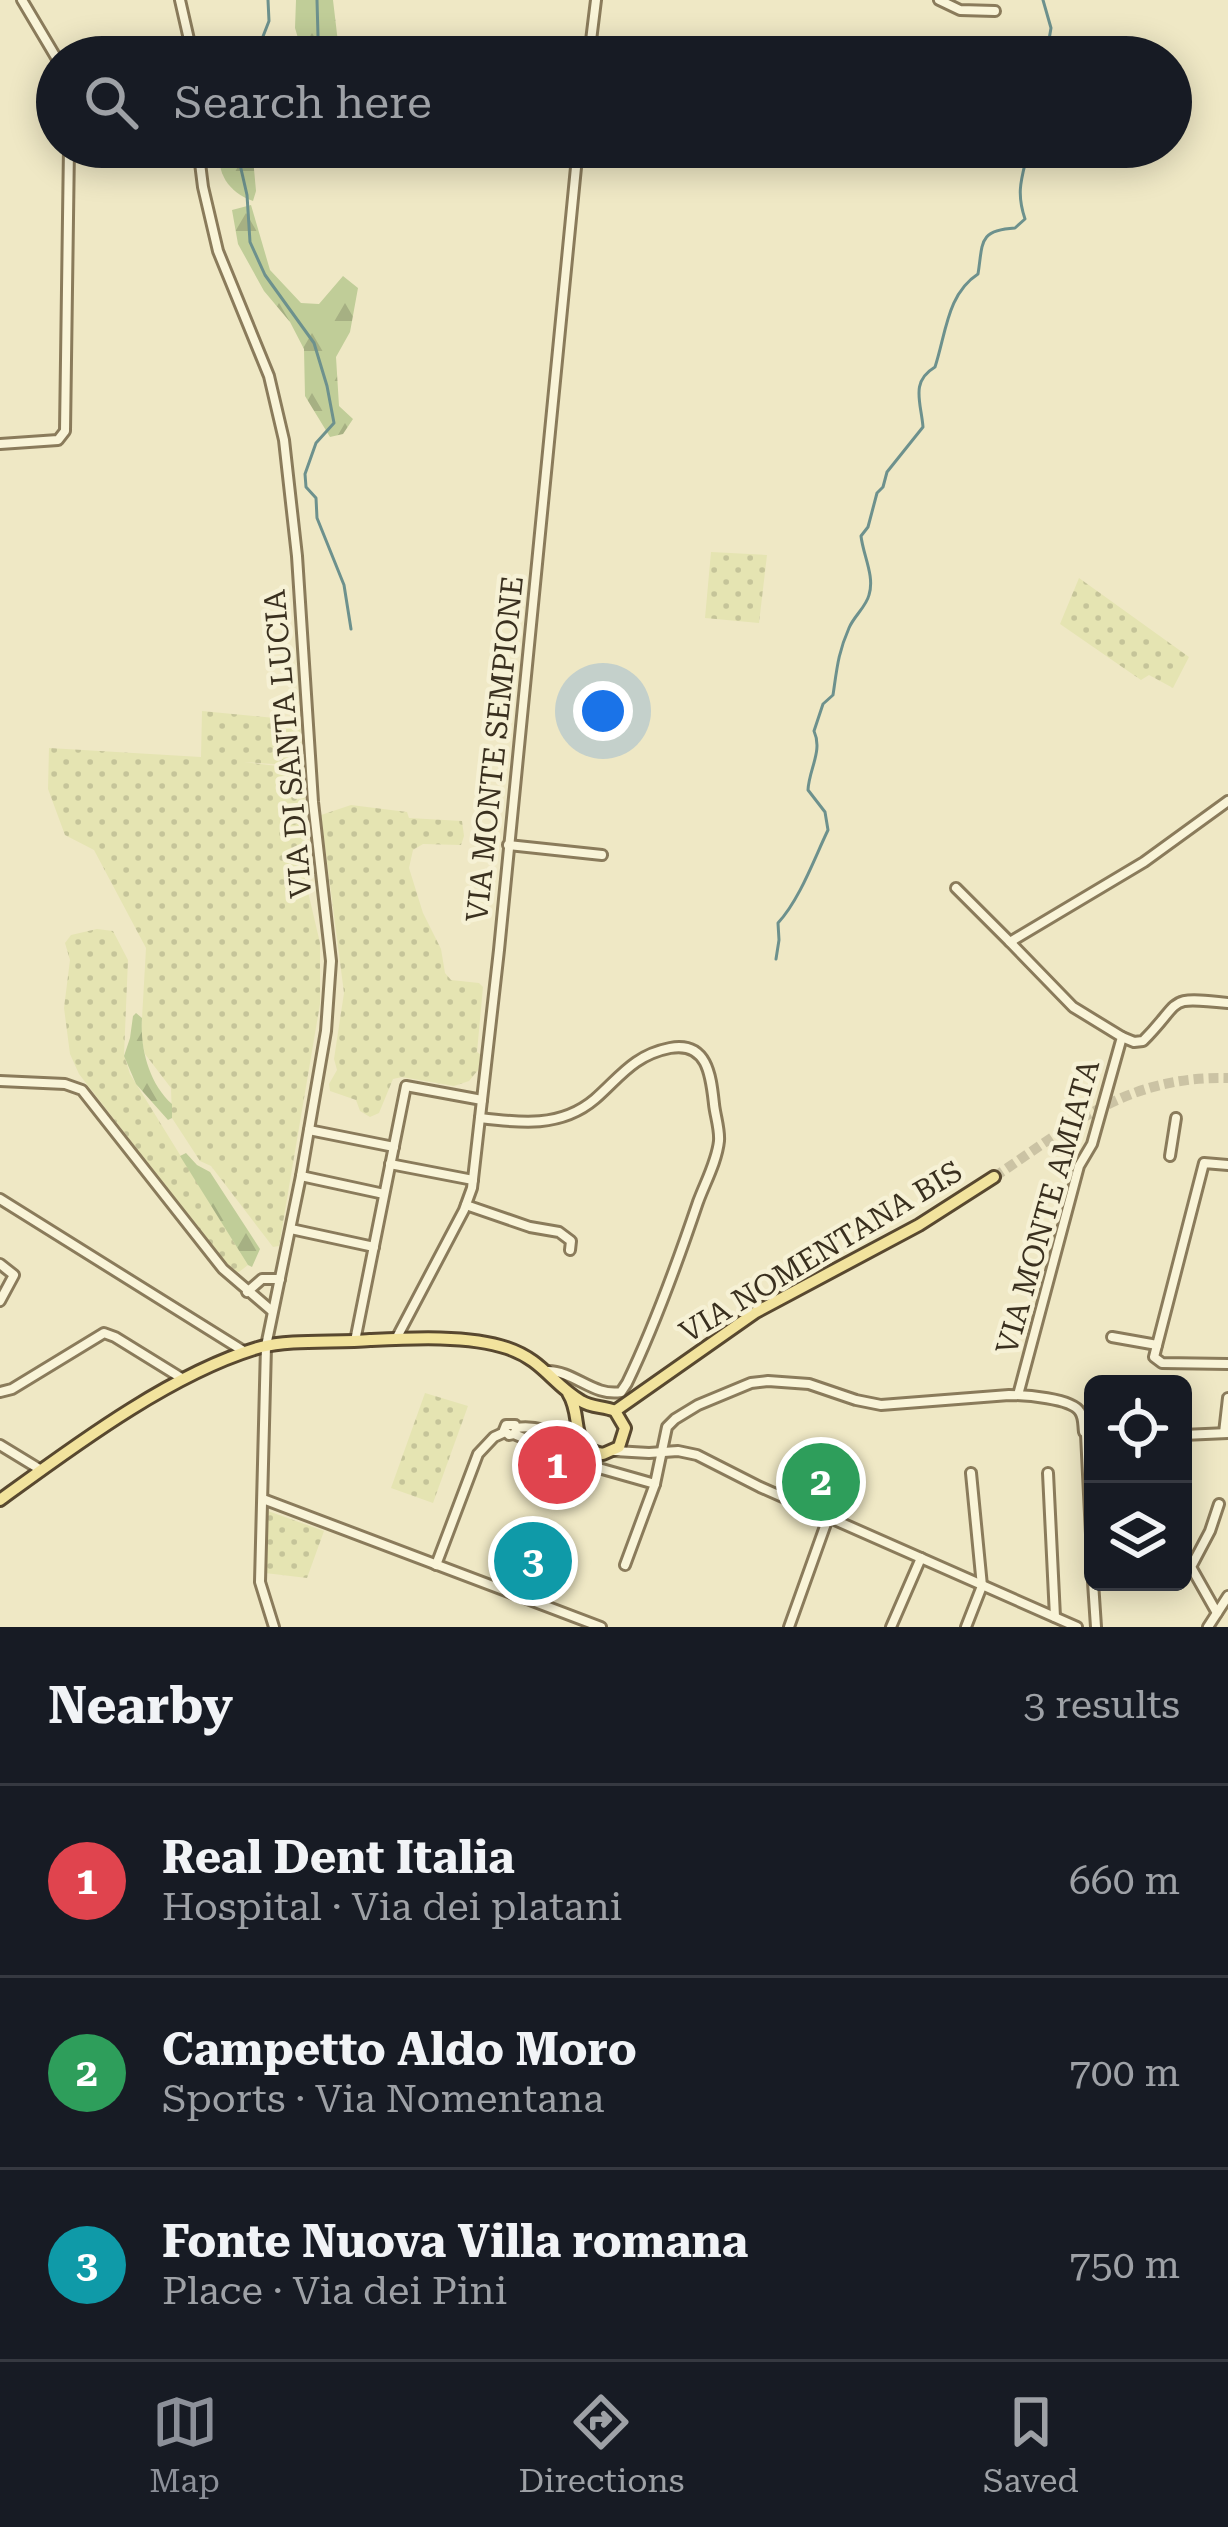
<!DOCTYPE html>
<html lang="en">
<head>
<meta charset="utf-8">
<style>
  body { margin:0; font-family:"Roboto Serif",serif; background:#242831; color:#f1f3f6 }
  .controls { position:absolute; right:36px; bottom:36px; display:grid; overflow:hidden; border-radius:18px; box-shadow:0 6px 30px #0003 }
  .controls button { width:108px; height:108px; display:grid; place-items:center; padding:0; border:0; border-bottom:3px solid #363941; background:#171b24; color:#f1f3f6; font:60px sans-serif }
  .you { position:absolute; left:603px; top:711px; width:42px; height:42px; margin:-30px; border:9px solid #fff; border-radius:50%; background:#1a73e8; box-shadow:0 0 0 18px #1a73e833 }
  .badge { display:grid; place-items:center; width:78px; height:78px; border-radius:50%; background:#8c9099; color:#fff; font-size:39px; font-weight:700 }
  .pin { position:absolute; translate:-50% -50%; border:6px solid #fff; box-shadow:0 3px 12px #0006 }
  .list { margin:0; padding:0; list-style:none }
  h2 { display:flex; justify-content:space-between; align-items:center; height:156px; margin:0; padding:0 48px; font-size:51px }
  h2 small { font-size:39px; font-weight:400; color:#9ea1a6 }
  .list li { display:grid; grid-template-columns:78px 1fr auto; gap:36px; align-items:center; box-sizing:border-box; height:192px; padding:0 48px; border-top:3px solid #363941 }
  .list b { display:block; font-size:45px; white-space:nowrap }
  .list p { margin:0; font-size:39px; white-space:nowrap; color:#9ea1a6 }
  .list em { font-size:39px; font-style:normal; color:#9ea1a6 }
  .icon { flex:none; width:66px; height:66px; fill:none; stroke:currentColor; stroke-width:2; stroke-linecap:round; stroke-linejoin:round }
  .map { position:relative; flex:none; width:1228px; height:1627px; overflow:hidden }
  .search { position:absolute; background:#171b24; box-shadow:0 6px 30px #0003; left:36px; right:36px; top:36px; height:132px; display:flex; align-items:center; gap:30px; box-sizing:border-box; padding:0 42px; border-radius:66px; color:#9ea1a6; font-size:45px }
  .sheet { height:732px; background:#171b24 }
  nav { display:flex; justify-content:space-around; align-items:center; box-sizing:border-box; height:168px; border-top:3px solid #363941; background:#171b24; font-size:33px; color:#9ea1a6 }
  nav a { display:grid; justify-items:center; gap:6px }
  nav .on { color:#8c9099 }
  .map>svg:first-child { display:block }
  .farmland { fill:url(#farmland-dots) }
  .forest { fill:url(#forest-firs) }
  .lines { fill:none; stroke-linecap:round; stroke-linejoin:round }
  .stream { stroke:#6d918d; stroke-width:3 }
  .major-tunnel { stroke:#cbc3a4; stroke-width:10; stroke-dasharray:10 5; stroke-linecap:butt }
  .minor-casing { stroke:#8a7b5b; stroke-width:14 }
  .major-casing { stroke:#58482f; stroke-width:16 }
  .minor { stroke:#f9f4d8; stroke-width:8 }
  .major { stroke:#f2e39d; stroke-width:10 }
  .labels { text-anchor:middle; stroke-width:9; stroke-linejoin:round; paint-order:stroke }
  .street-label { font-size:30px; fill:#3a301f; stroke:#f6f1d5 }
</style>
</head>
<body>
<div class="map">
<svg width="1228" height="1627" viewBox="0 0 1228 1627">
  <defs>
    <pattern id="farmland-dots" width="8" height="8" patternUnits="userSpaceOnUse" patternTransform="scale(3)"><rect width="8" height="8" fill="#e5e4b2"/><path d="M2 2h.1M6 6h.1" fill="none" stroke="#c5c499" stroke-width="1.8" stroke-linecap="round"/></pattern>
    <pattern id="forest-firs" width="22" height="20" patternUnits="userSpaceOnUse" patternTransform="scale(3)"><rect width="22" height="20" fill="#c0cd98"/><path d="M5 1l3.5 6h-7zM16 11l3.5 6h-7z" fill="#a6b083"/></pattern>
  </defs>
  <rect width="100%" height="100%" fill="#efe8c5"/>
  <g class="farmland">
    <polygon points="711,552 767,555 759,623 705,618"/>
    <polygon points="1079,578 1189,657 1173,688 1149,675 1141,680 1060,624"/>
    <polygon points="202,711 296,720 300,725 303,766 244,762 294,768 301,772 305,781 305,879 320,943 320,1004 279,1246 273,1247 211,1166 200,1161 172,1118 171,1088 145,1054 141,1036 146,948 94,850 65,835 48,789 49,748 201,757"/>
    <polygon points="351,805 407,812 409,818 462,821 464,836 461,845 423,844 413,850 409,868 423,913 441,949 445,973 451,980 479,983 483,987 477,1052 481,1055 478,1070 469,1081 454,1086 402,1077 393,1079 379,1113 370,1117 360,1111 356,1100 330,1091 329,1084 337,1070 334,1059 344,993 321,815"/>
    <polygon points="97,929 113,931 128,960 124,1055 130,1074 248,1265 239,1272 232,1271 79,1074 70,1054 64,1008 70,960 65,943 71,935"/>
    <polygon points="425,1393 468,1406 433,1503 391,1488"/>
    <polygon points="268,1511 324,1531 307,1578 265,1573"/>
  </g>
  <g class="forest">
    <polygon points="296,0 333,0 339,51 336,57 311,57 309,48 300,45 295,28"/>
    <path d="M220,147h32l4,44 -3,10c-25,-9 -37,-28 -33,-54z"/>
    <polygon points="251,205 270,270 301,303 319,304 343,276 358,288 350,332 336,357 339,406 353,419 343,434 330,437 305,396 304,349 290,322 264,291 238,244 232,210"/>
    <path d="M136,1013l6,5c-2,31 7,65 30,86v14l-4,2 -32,-36 -12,-28 6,-18 3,-22z"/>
    <polygon points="186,1153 197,1165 210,1172 260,1249 252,1267 248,1265 180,1156"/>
  </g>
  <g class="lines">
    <g class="stream">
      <polyline points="317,0 318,36"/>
      <polyline points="1043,0 1051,28 1046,57"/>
      <polyline points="255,57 269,21 268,0"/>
      <polyline points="236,147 247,195 250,242 265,275 314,343 327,386 334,423 316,443 305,474 306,487 316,498 317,518 344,585 351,629"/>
      <path d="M776,959l3,-19 -1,-17c22,-24 36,-64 50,-93l-3,-18 -17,-22c1,-21 15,-39 6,-59l9,-27 10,-9c4,-27 5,-42 16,-67 5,-12 17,-21 20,-33 6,-19 -6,-40 -8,-59l7,-9 9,-34 6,-6 4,-15 36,-45c-2,-25 -13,-45 12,-60 11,-33 12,-73 43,-93 5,-31 0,-44 37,-46l10,-9c-10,-30 -2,-43 4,-72"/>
    </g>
    <path class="major-tunnel" d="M994,1177c80,-53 132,-101 234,-99"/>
    <defs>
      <g id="minor">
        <polyline points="22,0 57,59"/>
        <polyline points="180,0 193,57"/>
        <polyline points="939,0 960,10 995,11"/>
        <polyline points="589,57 596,0"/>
        <polyline points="198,147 203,187 218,251 269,376 284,440 297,556 313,802 331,961 326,1031 301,1176 266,1346 260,1582 274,1627"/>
        <polyline points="0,444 58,440 65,431 69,147"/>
        <polyline points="508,845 602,855"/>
        <polyline points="956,888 1010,942"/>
        <path d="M1122,1037l12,5 9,-1c41,-41 21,-45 85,-38"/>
        <polyline points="0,1081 65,1084 82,1090 223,1269 272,1311"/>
        <path d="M480,1118c40,5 81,10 115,-19 25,-22 39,-44 75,-51 38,-7 41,29 44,56 1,11 6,25 5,37 -2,20 -14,42 -21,61 -21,62 -43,123 -71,181l-6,9c-27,5 -47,-21 -73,-21"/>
        <polyline points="309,1130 394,1147"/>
        <polyline points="1170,1156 1176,1118"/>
        <polyline points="390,1164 473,1180"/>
        <polyline points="1228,1165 1204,1163 1154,1357 1162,1363 1228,1364"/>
        <polyline points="301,1176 384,1194"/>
        <polyline points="0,1199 245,1352"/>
        <polyline points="466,1205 530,1227 559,1232 571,1241 570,1250"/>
        <polyline points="291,1229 374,1247"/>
        <polyline points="0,1264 14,1275 0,1301"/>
        <polyline points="247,1292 262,1279 280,1279"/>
        <polyline points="1112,1337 1157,1345"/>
        <polyline points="396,1339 464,1210 472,1188 499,950 578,147"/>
        <polyline points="355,1341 406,1086 482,1100"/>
        <polyline points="0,1392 12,1389 104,1333 115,1337 183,1379"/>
        <polyline points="1018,1395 1079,1166 1092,1144 1122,1037 1073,1007 1010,942 1144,862 1228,801"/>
        <path d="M516,1428c24,-4 45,8 66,16"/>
        <polyline points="1224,1433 1228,1398"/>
        <polyline points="514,1434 516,1430 515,1425 506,1425 504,1430 509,1435 514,1434 588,1465 655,1484"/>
        <polyline points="1086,1434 1093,1574"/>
        <polyline points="1183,1435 1228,1433"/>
        <polyline points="0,1445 41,1470"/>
        <polyline points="615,1451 649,1453 678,1451 697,1455 760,1487 1077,1627"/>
        <polyline points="1048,1473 1055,1617"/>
        <polyline points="263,1499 601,1627"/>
        <polyline points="436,1565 478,1454 494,1437 505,1432"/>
        <path d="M625,1565l30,-81 12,-57 8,-8 23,-14 53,-22 17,-2 41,3 47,16 25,5 128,-10c15,0 63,3 71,17 4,6 3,13 4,20l9,5"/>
        <polyline points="1093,1582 1096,1627"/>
        <polyline points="1217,1613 1191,1567 1210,1531 1219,1504"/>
        <polyline points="789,1627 828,1518"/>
        <polyline points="891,1627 921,1558"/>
        <polyline points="966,1627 982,1586 971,1473"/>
        <polyline points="1208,1627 1228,1596"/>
      </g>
      <g id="major">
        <polyline points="615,1411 756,1312 919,1225 994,1177"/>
        <path d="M0,1500c74,-54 173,-128 261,-153 29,-8 77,-4 109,-7 41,-2 99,-5 137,8 36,12 45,36 74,53 11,7 23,5 34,10l10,17 -6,19 -16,7c-36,-7 -19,-36 -35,-61"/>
      </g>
    </defs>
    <use href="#minor" class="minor-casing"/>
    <use href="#major" class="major-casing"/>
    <use href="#minor" class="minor"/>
    <use href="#major" class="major"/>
  </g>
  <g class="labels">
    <g class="street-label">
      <text transform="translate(288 744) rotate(-95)" y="10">VIA DI SANTA LUCIA</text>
      <text transform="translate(495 749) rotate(-84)" y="10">VIA MONTE SEMPIONE</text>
      <text transform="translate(1048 1207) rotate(-74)" y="10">VIA MONTE AMIATA</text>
      <text transform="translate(821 1252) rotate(-31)" y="10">VIA NOMENTANA BIS</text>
    </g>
  </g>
</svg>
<div class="controls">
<button><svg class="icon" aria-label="locate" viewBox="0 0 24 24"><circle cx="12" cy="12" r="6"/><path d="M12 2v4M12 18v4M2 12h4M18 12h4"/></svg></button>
<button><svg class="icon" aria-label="layers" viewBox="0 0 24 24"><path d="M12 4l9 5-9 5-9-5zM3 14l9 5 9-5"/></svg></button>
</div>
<div class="you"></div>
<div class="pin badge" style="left:557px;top:1465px;background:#e0444e">1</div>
<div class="pin badge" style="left:821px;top:1482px;background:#2e9e5b">2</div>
<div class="pin badge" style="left:533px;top:1561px;background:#0f9aa8">3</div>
<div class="search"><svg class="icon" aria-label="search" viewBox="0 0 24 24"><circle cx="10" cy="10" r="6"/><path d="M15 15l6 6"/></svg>Search here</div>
</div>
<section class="sheet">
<h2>Nearby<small>3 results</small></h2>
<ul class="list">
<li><span class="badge" style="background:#e0444e">1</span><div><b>Real Dent Italia</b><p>Hospital · Via dei platani</p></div><em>660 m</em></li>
<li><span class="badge" style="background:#2e9e5b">2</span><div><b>Campetto Aldo Moro</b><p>Sports · Via Nomentana</p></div><em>700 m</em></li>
<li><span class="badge" style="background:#0f9aa8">3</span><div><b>Fonte Nuova Villa romana</b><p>Place · Via dei Pini</p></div><em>750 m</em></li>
</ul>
</section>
<nav>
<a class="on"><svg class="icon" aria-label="map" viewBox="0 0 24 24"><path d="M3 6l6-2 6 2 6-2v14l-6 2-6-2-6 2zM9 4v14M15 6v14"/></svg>Map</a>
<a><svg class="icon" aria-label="directions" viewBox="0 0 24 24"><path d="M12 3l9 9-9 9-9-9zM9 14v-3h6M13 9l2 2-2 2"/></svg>Directions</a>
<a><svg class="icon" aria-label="saved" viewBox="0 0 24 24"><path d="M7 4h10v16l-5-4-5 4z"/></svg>Saved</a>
</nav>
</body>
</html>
